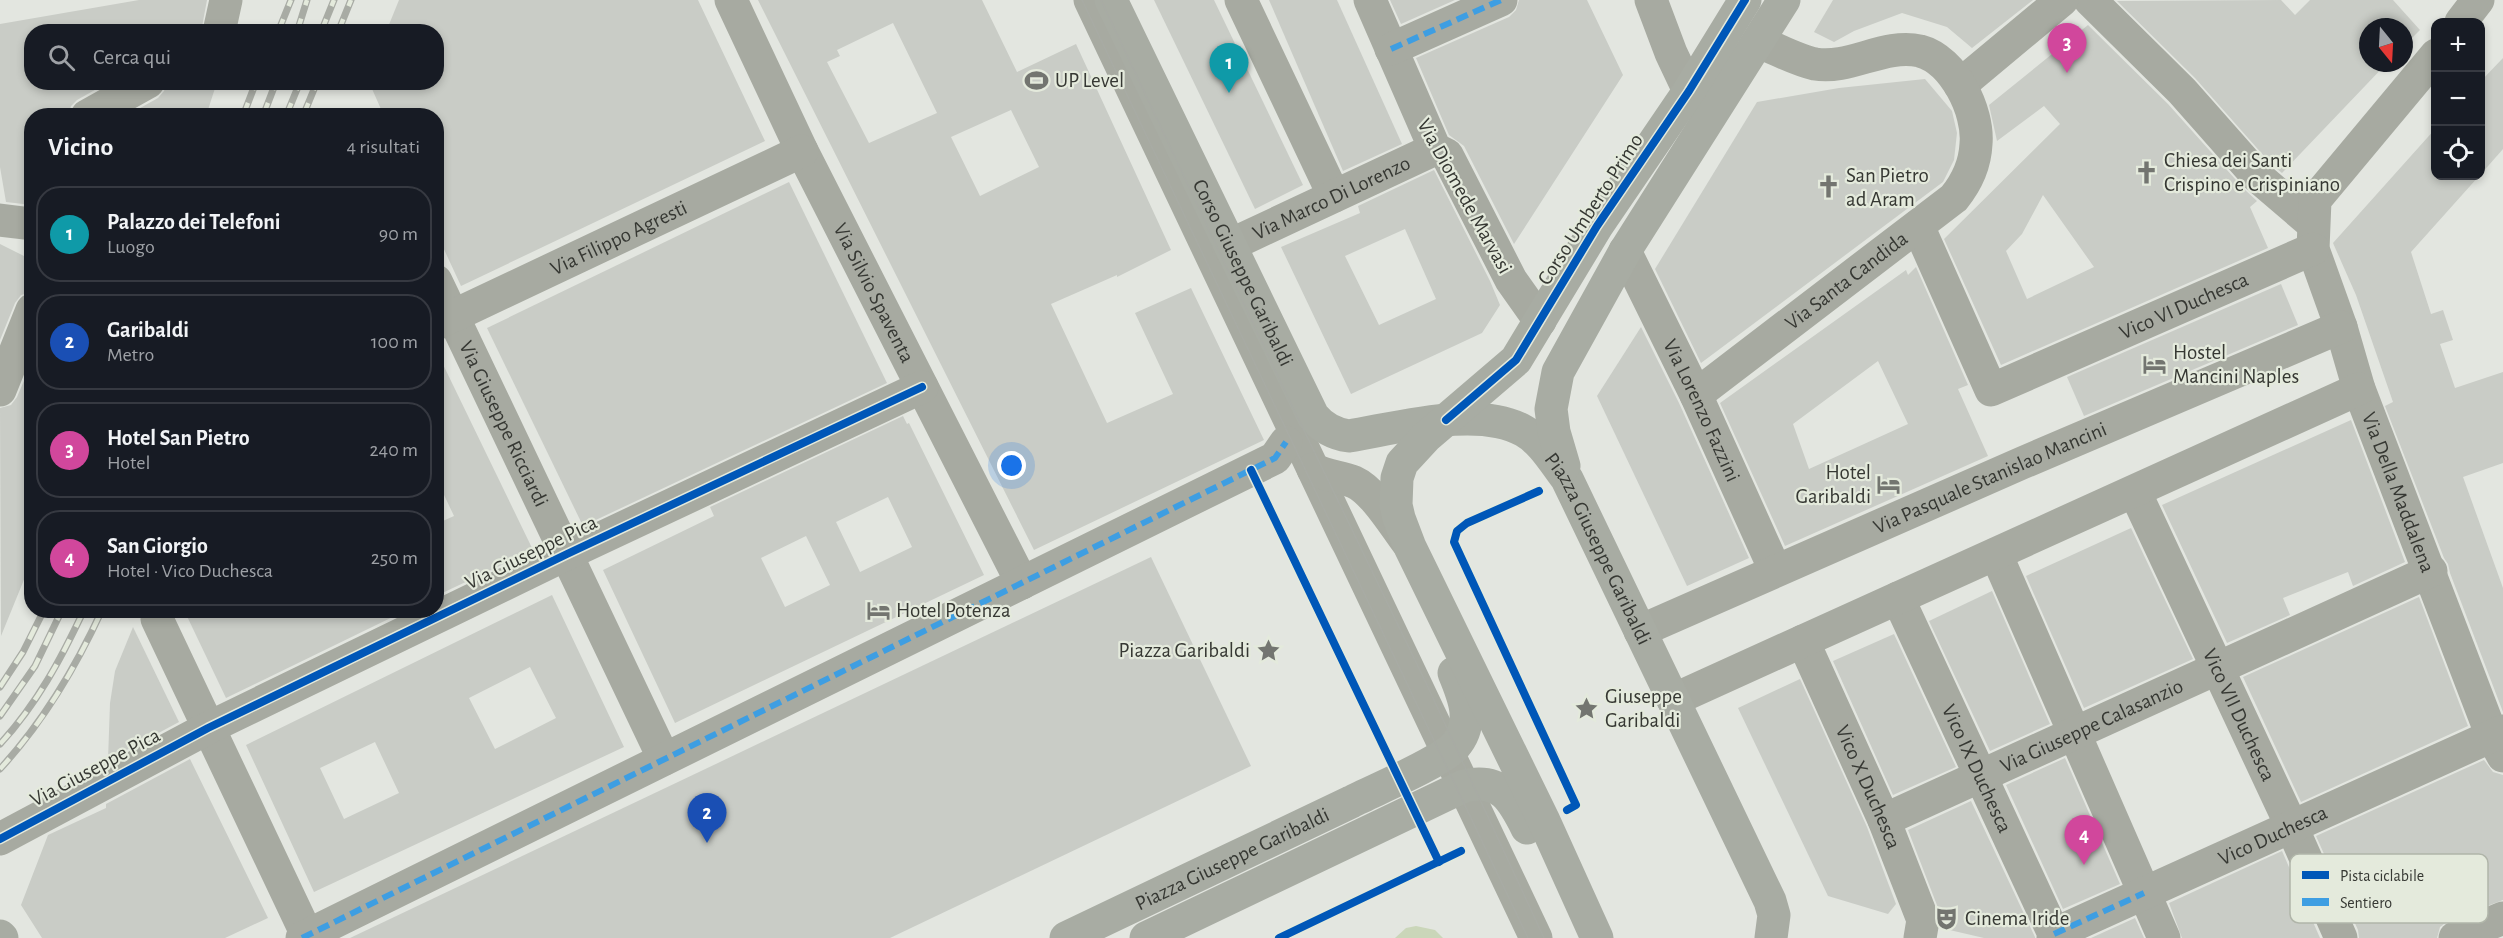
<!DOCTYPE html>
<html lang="it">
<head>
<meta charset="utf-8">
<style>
  body { margin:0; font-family:"Alegreya Sans",sans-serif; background:#20242c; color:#f1f3f6 }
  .controls { position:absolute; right:18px; top:18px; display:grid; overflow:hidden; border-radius:12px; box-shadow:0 3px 9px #0003 }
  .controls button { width:54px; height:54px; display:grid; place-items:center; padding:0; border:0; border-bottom:2px solid #363941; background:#171b24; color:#f1f3f6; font:30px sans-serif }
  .compass { position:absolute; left:2359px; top:18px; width:54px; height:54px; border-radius:50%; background:#171b24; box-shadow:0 3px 9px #0003; rotate:162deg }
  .you { position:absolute; left:1012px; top:466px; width:21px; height:21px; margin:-15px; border:4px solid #fff; border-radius:50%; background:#1a73e8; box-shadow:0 0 0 9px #1a73e833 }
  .badge { display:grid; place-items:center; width:39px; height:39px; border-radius:50%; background:#b45309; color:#fff; font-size:20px; font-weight:700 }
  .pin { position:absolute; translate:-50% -50px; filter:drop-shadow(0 2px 3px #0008) }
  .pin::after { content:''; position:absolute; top:32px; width:21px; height:18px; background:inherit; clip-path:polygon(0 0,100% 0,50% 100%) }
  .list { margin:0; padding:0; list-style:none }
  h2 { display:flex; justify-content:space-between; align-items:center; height:78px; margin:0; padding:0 24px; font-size:26px }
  h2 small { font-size:20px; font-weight:400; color:#9ea1a6 }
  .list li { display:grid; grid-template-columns:39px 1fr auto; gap:18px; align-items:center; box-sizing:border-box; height:96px; margin:0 12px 12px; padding:0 12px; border:2px solid #363941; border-radius:24px }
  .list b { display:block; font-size:22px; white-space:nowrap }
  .list p { margin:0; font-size:20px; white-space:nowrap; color:#9ea1a6 }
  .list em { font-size:20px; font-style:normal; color:#9ea1a6 }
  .icon { flex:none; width:33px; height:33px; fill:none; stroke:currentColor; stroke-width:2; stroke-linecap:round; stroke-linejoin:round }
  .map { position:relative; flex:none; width:2503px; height:938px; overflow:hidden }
  .search { position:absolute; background:#171b24; box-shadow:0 3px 9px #0003; left:24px; top:24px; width:420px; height:66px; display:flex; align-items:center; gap:15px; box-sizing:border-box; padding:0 21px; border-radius:24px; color:#9ea1a6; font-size:22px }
  .panel { position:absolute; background:#171b24; box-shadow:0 3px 9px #0003; left:24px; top:108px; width:420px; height:510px; border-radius:24px }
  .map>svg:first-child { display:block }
  .green { fill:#cad6b9 }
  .building { fill:#c9ccc6; fill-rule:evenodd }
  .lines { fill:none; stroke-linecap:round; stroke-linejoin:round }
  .minor { stroke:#a7aaa1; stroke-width:33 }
  .major { stroke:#a8aca3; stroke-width:33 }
  .tram { stroke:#a8aba4; stroke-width:1.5 }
  .rail-casing { stroke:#a8aba4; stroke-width:7 }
  .rail { stroke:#e4eadc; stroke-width:4.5; stroke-dasharray:14; stroke-linecap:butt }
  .quiet { stroke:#3e9ee2; stroke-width:6; stroke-dasharray:12 6; stroke-linecap:butt }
  .cycleway-casing { stroke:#e4eadc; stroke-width:11 }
  .cycleway { stroke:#0057b8; stroke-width:8 }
  .labels { text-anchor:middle; stroke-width:4.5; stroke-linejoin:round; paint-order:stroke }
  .poi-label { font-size:21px; fill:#363833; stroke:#e4eadc; text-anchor:start }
  .street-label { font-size:21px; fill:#363833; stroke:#e4eadc }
  .key { fill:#e4eadc; stroke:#b0b5a9; stroke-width:1.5 }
  .key-label { font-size:16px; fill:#363833 }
</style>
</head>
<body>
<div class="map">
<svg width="2503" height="938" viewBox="0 0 2503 938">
  <rect width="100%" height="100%" fill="#e3e6e0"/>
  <polygon class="green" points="1416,926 1435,930 1443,938 1395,938 1406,928"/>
  <g class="building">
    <polygon points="139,0 207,0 201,32 32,32 32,82 109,82 77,100 71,106 68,116 32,116 32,205 6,202 0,167 0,24"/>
    <polygon points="399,0 698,0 765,141 461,286 436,232 436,116 384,116 369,82 436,82 436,32 386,32"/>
    <path d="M758,0h224l35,72 59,-28 95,206 -54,27v-2l-66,29 56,119 66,-29 -38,-81 56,-25 73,152 -230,110zM893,23l44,90 -68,30 -42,-81 13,-6 -3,-6zM1011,110l28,57 -59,29 -29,-59z"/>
    <polygon points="1154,0 1214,0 1303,185 1255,209"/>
    <polygon points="1269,0 1337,0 1402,144 1343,171"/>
    <polygon points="1390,0 1455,0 1401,24"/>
    <polygon points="1519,0 1587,0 1623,75 1514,244 1464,146 1449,135 1416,58 1509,17 1516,10"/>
    <polygon points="1833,0 2033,0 1972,48 1947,27 1902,13 1854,31 1834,42 1814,32"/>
    <polygon points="2281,0 2295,15 2310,0 2393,0 2420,30 2404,46 2404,27 2368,27 2368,63 2387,63 2282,173 2271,164 2195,78 2117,1"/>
    <path d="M2088,25l80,79 76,85 13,12 -7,6 18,41 -267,117 -57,-126 116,-115 -16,-18 -47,35 -8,-36zM2043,195l51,72 -67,32 -21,-48 16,-17z"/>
    <polygon points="2503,58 2503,149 2481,174 2481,81"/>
    <polygon points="1925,79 1952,111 1957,133 1954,160 1943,182 1701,363 1655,269 1757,102 1839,88"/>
    <polygon points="167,82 217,82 206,116 126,116 158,98 164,91"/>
    <polygon points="2436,128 2436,176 2479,176 2411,252 2431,314 2443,310 2453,340 2440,344 2455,388 2503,372 2503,463 2463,477 2503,588 2503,712 2450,573 2448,564 2444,558 2385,406 2393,402 2356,295 2333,243"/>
    <path d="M1434,170l56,111 10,24 -18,28 -131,61 -70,-147 79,-34 -2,-7zM1405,229l31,70 -57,26 -34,-69z"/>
    <polygon points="789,182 887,383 583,526 487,328"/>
    <polygon points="0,244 32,260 32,292 21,295 15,303 0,340"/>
    <path d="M1916,267l52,118 -10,4 30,67 -203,90 -65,-143 186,-133 2,5zM1878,361l30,63 -99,45 -16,-45z"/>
    <polygon points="2281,284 2298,325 2084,416 2067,377"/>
    <polygon points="1641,327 1679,403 1749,558 1687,586 1597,396"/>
    <polygon points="436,350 533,550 436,596 436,524 454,516 436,478"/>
    <polygon points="32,362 32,560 1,636 0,408 11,405 17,397"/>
    <path d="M903,416l4,8 2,-1 75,152 -309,148 -72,-153 111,-54 -4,-9zM888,497l24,50 -52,25 -24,-50zM806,536l24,49 -45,22 -24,-49z"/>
    <polygon points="2351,420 2405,562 2353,586 2348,572 2283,598 2290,615 2227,643 2162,505"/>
    <polygon points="2131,528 2193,659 2084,708 2026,576"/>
    <polygon points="1151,557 1251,766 890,938 350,938"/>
    <polygon points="1992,591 2050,724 1990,751 1929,621"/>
    <path d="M552,595l72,152 -310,145 -68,-147zM530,667l26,51 -61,31 -26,-51zM375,742l24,51 -55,26 -24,-51z"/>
    <polygon points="2419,597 2468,726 2301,802 2243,677"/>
    <polygon points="184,610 407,610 226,698"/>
    <polygon points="133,627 179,722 108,760 110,703 115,671"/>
    <polygon points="1894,634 1956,767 1893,795 1833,661"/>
    <polygon points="1800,679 1867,827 1896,904 1888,914 1828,896 1738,708"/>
    <polygon points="2065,758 2120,884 2063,909 2006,785"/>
    <polygon points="190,759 268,918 225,938 42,938 21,905 48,835 106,808 106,804"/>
    <polygon points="2484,760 2493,772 2503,775 2503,900 2448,921 2440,927 2437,938 2359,938 2358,930 2316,836"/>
    <polygon points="1971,801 2035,937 2035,938 1984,938 1941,928 1940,913 1908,830"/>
    <polygon points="2282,851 2320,938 2182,938 2169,903"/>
    <polygon points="2135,918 2144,938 2091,938"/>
  </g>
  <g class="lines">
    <g class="minor">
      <path id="s1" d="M731,0l71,151 220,432"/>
      <polyline points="1090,0 1536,938"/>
      <polyline points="1241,0 1334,196"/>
      <polyline points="1370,0 1435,149 1447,155 1511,280 1540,321"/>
      <polyline points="1651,0 1671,53 1689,91"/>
      <polyline points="2090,0 2182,91 2258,177 2313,224"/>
      <polyline points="2461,22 2478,0"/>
      <polyline points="219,32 226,0"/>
      <polyline points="1391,49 1501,0"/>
      <path id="s2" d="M2436,55l-121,145 -2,49 28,78 18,62 133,347 11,20"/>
      <polyline points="1960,85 2062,0"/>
      <polyline points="87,116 148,82"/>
      <polyline points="0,220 32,224"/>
      <path id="s3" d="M1918,226l73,164 322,-141"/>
      <path id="s4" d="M1228,246l207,-97"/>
      <path id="s5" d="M1625,251l71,144 79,175"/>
      <path id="s6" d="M436,281l228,478"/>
      <path id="s7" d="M436,324l366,-173"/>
      <polyline points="0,390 32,310"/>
      <path id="s8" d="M1696,395l258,-197c13,-16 21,-33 22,-54 3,-33 -22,-84 -56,-93 -36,-8 -70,19 -105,13 -19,-4 -38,-15 -56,-22"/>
      <path d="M1313,469c15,8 27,7 41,13 20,9 40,43 53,60"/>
      <path id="s9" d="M2135,492l156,333 50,113"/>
      <polyline points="1996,554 2164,938"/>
      <path id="s10" d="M1898,598l156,336 -1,4"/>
      <polyline points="157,619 307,935"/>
      <path id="s11" d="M1640,631l382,-168 319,-136"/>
      <path id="s12" d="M1803,641l81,179 39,100 -3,18"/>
      <polyline points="1673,700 2359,389"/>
      <path id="s13" d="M1884,820l547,-249"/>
      <polyline points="0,839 208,728 567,554 922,387"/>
      <path id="s14" d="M2054,934l449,-203"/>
      <polyline points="302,938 1275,458 1286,442"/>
      <polyline points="2455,938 2503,918"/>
    </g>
    <g class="major">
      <path id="s15" d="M1111,0l202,416c9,11 21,18 36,20 49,-8 129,-31 175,-5 18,10 30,31 43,48l203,422 4,14 -3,23"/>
      <polyline points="1564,466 1554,432 1551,409 1558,372 1625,251 1784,0"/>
      <polyline points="0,936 2,938"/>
      <path id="s16" d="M1066,938c95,-45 190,-91 285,-136 23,-12 89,-39 104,-56 20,-23 9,-49 -1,-73"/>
      <path d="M1146,938l318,-152c37,-9 49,14 63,42"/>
      <polyline points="1597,938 1544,821 1410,547 1399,518 1396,505 1397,478 1402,463 1426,437 1516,360 1597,226 1689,91 1745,0"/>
    </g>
    <g class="tram">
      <polyline points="1082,0 1528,938"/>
      <polyline points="1101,0 1284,389 1427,685 1544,938"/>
    </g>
    <defs>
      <g id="rail">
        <polyline points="278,32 291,0"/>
        <polyline points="297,32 307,0"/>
        <polyline points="321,32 334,0"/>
        <polyline points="338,32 351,0"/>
        <polyline points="243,116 256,82"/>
        <polyline points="263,116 276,82"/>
        <polyline points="286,116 300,82"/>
        <polyline points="303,116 317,82"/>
        <polyline points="0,687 23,652 44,610"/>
        <polyline points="0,716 35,666 62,610"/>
        <path d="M0,744c37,-40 61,-85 84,-134"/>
        <path d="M0,769c44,-48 75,-100 102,-159"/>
      </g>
    </defs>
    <use href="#rail" class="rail-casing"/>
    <use href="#rail" class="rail"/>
    <g class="quiet">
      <polyline points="1391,49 1501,0"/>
      <polyline points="2054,934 2144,893"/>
      <polyline points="302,938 1275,458 1286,442"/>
    </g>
    <defs>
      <g id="cycleway">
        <polyline points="1446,420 1516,360 1597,226 1689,91 1745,0"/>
        <polyline points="1251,470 1439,862"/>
        <polyline points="1539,491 1467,523 1457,531 1454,542 1576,805 1567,810"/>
        <polyline points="0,839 208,728 567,554 922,387"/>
        <polyline points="1279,938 1461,851"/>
      </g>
    </defs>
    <use href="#cycleway" class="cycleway-casing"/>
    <use href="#cycleway" class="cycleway"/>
  </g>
  <defs>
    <symbol id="stadium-bare" viewBox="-9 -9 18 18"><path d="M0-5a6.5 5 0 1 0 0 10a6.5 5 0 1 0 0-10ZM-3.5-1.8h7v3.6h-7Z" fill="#737570" stroke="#e4eadc" stroke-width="2.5" paint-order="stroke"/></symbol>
    <symbol id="church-bare" viewBox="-9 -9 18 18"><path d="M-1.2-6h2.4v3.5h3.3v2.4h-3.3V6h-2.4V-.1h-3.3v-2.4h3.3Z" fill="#737570" stroke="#e4eadc" stroke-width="2.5" paint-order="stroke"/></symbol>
    <symbol id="hotel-bare" viewBox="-9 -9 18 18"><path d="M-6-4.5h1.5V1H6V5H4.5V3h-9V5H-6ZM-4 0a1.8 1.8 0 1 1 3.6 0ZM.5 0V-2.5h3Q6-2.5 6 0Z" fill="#737570" stroke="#e4eadc" stroke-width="2.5" paint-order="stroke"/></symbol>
    <symbol id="sight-bare" viewBox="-9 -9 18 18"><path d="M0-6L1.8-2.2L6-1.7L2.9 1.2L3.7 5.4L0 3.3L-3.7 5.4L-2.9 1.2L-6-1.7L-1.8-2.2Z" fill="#737570" stroke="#e4eadc" stroke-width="2.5" paint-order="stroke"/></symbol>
    <symbol id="theatre-bare" viewBox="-9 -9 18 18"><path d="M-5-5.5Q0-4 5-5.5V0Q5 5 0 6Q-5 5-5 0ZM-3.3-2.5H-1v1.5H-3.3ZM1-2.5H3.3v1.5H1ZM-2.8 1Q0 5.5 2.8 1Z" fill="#737570" stroke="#e4eadc" stroke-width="2.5" paint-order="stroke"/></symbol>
  </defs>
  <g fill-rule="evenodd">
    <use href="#stadium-bare" x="1020" y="64" width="33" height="33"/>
    <use href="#church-bare" x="2130" y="156" width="33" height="33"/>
    <use href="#church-bare" x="1812" y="170" width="33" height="33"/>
    <use href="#hotel-bare" x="2138" y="348" width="33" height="33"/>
    <use href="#hotel-bare" x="1872" y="468" width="33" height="33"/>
    <use href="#hotel-bare" x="862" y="594" width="33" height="33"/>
    <use href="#sight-bare" x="1252" y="634" width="33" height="33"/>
    <use href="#sight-bare" x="1570" y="692" width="33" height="33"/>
    <use href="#theatre-bare" x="1930" y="902" width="33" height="33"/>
  </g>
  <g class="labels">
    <g class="poi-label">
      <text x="1055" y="87">UP Level</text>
      <text x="2164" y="167">Chiesa dei Santi<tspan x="2164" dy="24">Crispino e Crispiniano</tspan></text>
      <text x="1846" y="182">San Pietro<tspan x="1846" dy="24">ad Aram</tspan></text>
      <text x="2173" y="359">Hostel<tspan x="2173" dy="24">Mancini Naples</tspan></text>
      <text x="1871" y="479" text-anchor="end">Hotel<tspan x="1871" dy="24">Garibaldi</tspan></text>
      <text x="896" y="617">Hotel Potenza</text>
      <text x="1250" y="657" text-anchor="end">Piazza Garibaldi</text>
      <text x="1605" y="703">Giuseppe<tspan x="1605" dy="24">Garibaldi</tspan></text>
      <text x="1965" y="925">Cinema Iride</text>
    </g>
    <g class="street-label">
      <text transform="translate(1465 196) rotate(61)" y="7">Via Diomede Marvasi</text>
      <text dy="7" stroke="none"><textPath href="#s4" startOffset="114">Via Marco Di Lorenzo</textPath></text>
      <text transform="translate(1590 209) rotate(-57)" y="7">Corso Umberto Primo</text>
      <text dy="7" stroke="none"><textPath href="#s7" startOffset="202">Via Filippo Agresti</textPath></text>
      <text dy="7" stroke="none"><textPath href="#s15" startOffset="303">Corso Giuseppe Garibaldi</textPath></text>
      <text dy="7" stroke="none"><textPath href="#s8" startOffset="189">Via Santa Candida</textPath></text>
      <text dy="7" stroke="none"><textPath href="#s1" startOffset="326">Via Silvio Spaventa</textPath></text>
      <text dy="7" stroke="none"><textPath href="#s3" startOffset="390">Vico VI Duchesca</textPath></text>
      <text dy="7" stroke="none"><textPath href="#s5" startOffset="177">Via Lorenzo Fazzini</textPath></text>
      <text dy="7" stroke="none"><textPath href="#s6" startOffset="158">Via Giuseppe Ricciardi</textPath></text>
      <text dy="7" stroke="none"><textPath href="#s11" startOffset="382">Via Pasquale Stanislao Mancini</textPath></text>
      <text dy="7" stroke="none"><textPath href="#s2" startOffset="496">Via Della Maddalena</textPath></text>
      <text dy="7" stroke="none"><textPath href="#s15" startOffset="824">Piazza Giuseppe Garibaldi</textPath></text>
      <text transform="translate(531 552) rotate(-26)" y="7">Via Giuseppe Pica</text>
      <text dy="7" stroke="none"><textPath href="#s9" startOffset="246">Vico VII Duchesca</textPath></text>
      <text dy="7" stroke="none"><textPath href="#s13" startOffset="228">Via Giuseppe Calasanzio</textPath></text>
      <text transform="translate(95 767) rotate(-28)" y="7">Via Giuseppe Pica</text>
      <text dy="7" stroke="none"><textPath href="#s10" startOffset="188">Vico IX Duchesca</textPath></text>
      <text dy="7" stroke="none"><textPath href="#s12" startOffset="160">Vico X Duchesca</textPath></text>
      <text dy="7" stroke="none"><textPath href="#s14" startOffset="240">Vico Duchesca</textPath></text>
      <text dy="7" stroke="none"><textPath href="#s16" startOffset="184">Piazza Giuseppe Garibaldi</textPath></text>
    </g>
  </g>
  <rect x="2290" y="854" width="198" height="69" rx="9" class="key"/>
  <rect x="2302" y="871" width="27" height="8" fill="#0057b8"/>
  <rect x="2302" y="898" width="27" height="8" fill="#3e9ee2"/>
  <g class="key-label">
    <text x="2340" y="881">Pista ciclabile</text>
    <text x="2340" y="908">Sentiero</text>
  </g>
</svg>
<div class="controls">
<button>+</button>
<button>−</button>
<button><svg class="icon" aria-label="locate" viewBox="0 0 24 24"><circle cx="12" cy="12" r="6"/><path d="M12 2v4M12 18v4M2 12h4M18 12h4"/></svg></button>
</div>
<svg class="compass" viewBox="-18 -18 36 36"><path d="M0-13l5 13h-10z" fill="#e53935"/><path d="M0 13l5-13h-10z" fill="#9ea1a6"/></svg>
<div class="you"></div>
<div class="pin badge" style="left:1229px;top:93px;background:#0f9aa8">1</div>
<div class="pin badge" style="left:707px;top:843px;background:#1a4fb4">2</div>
<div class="pin badge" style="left:2067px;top:73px;background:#d1479c">3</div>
<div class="pin badge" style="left:2084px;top:865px;background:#d1479c">4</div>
<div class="search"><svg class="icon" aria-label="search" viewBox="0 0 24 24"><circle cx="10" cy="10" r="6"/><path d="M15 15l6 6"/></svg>Cerca qui</div>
<section class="panel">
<h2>Vicino<small>4 risultati</small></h2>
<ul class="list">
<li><span class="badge" style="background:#0f9aa8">1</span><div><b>Palazzo dei Telefoni</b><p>Luogo</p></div><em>90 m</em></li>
<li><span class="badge" style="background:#1a4fb4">2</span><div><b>Garibaldi</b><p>Metro</p></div><em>100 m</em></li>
<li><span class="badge" style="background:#d1479c">3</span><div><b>Hotel San Pietro</b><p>Hotel</p></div><em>240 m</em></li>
<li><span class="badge" style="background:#d1479c">4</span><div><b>San Giorgio</b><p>Hotel · Vico Duchesca</p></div><em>250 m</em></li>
</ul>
</section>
</div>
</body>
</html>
